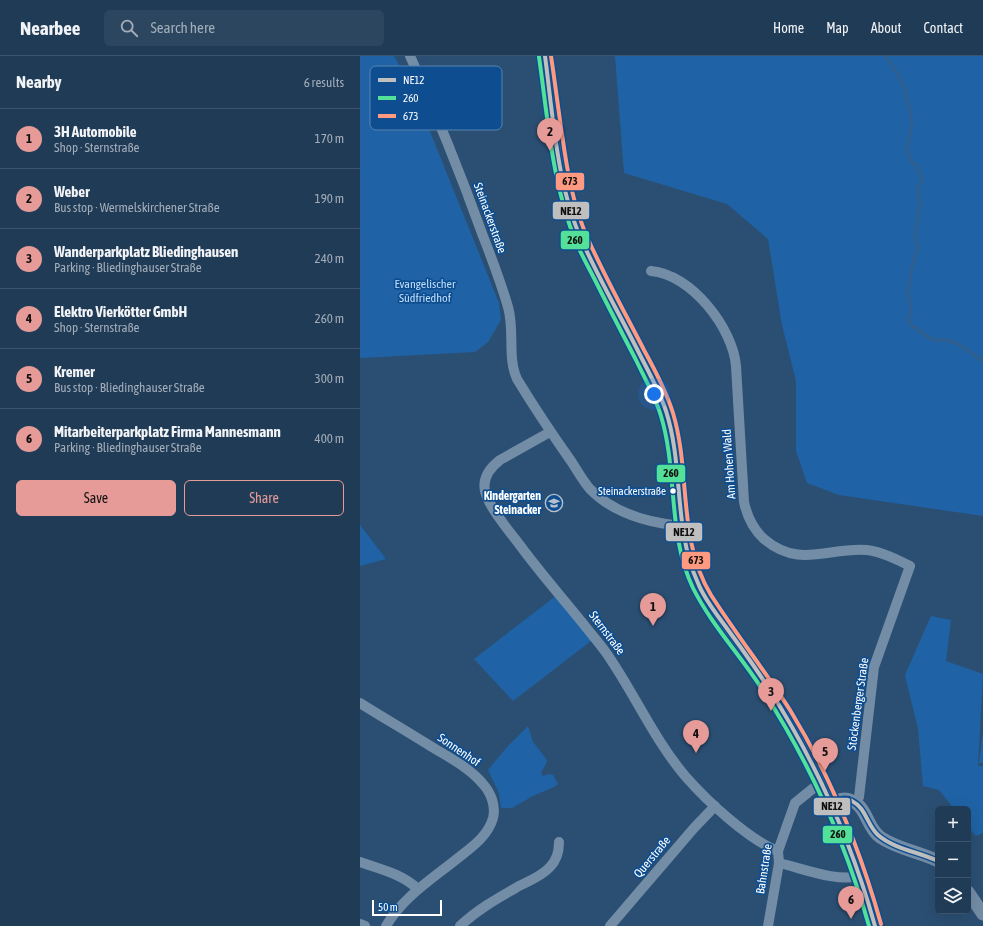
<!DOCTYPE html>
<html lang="en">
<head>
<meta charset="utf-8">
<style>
  body { margin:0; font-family:"Asap Condensed",sans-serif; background:#2d4660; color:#f1f3f6 }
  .controls { position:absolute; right:12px; bottom:12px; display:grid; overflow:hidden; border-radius:6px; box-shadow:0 4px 16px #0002 }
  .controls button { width:36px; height:36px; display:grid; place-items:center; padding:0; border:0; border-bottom:1px solid #3d556c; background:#203b56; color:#f1f3f6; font:20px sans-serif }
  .scale { position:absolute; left:12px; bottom:10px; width:70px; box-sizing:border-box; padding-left:4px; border:2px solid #fff; border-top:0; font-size:11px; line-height:14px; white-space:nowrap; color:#fff; -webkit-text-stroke:3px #0e4e90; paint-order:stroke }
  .you { position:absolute; left:294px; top:338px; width:14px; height:14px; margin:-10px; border:3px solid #fff; border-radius:50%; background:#1a73e8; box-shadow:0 0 0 6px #1a73e833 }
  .badge { display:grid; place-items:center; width:26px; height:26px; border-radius:50%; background:#e69b98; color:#111; font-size:13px; font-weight:700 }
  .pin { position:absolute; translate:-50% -33px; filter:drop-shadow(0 1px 2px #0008) }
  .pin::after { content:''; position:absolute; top:21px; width:14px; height:12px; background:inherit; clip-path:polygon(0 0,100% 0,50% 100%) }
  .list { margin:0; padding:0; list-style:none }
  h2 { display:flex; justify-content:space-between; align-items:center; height:52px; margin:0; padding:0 16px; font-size:17px }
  h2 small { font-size:13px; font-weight:400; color:#a2adb9 }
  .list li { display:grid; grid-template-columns:26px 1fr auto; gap:12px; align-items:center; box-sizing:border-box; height:60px; padding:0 16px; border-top:1px solid #3d556c }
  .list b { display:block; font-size:15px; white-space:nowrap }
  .list p { margin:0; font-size:13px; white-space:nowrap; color:#a2adb9 }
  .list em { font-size:13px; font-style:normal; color:#a2adb9 }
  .actions { display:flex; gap:8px; padding:12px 16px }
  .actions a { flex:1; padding:9px 0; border:1px solid #e69b98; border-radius:6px; text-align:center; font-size:14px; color:#e69b98 }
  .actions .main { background:#e69b98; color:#111 }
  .icon { flex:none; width:22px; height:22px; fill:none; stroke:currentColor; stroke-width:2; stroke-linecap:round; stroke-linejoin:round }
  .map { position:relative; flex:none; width:623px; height:870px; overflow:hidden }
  header { display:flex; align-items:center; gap:24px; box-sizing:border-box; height:56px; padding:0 20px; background:#203b56; border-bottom:1px solid #3d556c }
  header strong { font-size:19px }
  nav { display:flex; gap:22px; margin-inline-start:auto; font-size:14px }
  .search { width:280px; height:36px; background:#2d4660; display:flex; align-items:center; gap:10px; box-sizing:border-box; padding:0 14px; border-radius:6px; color:#a2adb9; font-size:15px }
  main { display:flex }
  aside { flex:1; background:#203b56 }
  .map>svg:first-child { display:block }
  .green { fill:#1f63a6 }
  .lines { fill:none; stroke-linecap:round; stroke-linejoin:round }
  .stream { stroke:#305e8d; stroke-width:3 }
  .minor { stroke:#738da6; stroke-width:10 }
  .tertiary { stroke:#738da6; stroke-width:13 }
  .secondary { stroke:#6f89a3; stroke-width:14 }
  .bus-1-casing { stroke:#0e4e90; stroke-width:7 }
  .bus-2-casing { stroke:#0e4e90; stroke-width:7 }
  .bus-3-casing { stroke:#0e4e90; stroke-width:7 }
  .bus-1 { stroke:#bfbfbf; stroke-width:4 }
  .bus-2 { stroke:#53e098; stroke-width:4 }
  .bus-3 { stroke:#ff9a80; stroke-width:4 }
  .bus-dot { fill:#fff; stroke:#0e4e90; stroke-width:1.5 }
  .labels { text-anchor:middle; stroke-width:3.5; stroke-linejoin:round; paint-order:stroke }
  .bus-label { font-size:11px; fill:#fff; stroke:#0e4e90; text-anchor:end }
  .street-label { font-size:12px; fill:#fff; stroke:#0e4e90 }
  .park-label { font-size:12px; fill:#bfdffe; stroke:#0e4e90 }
  .poi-label { font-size:12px; font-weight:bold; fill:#fff; stroke:#0e4e90; text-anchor:end }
  .key { fill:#0e4e90; stroke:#5683b1; stroke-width:1 }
  .key-label { font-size:11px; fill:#fff }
  .line-badge { stroke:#0e4e90; stroke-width:1.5 }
  .pale-badge-label { font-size:11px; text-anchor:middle; font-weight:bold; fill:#111 }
</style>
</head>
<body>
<header>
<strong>Nearbee</strong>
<div class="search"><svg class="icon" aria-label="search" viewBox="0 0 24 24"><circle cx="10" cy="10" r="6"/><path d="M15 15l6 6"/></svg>Search here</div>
<nav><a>Home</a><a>Map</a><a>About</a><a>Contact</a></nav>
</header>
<main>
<aside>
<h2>Nearby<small>6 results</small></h2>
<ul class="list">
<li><span class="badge">1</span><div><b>3H Automobile</b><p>Shop · Sternstraße</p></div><em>170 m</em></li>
<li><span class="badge">2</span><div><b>Weber</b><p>Bus stop · Wermelskirchener Straße</p></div><em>190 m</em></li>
<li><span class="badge">3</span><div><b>Wanderparkplatz Bliedinghausen</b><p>Parking · Bliedinghauser Straße</p></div><em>240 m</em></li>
<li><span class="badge">4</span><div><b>Elektro Vierkötter GmbH</b><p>Shop · Sternstraße</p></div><em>260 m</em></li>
<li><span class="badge">5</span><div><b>Kremer</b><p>Bus stop · Bliedinghauser Straße</p></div><em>300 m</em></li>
<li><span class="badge">6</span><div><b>Mitarbeiterparkplatz Firma Mannesmann</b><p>Parking · Bliedinghauser Straße</p></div><em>400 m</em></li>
</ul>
<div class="actions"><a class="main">Save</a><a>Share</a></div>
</aside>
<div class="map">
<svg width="623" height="870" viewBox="0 0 623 870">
  <rect width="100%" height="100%" fill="#2b4f73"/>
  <g class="green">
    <polygon points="0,0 34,0 46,21 71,78 139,247 141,264 128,286 115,296 0,302"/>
    <polygon points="255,0 623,0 623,460 479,439 447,427 436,395 436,325 422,269 408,183 367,148 264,117"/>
    <polygon points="0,469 26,503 0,510"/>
    <polygon points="197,539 231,585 153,645 114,603"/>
    <polygon points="571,560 591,564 586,605 623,618 618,710 623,710 623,777 616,780 608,771 608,753 594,753 579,734 563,730 558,673 545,619"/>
    <polygon points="168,670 173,686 187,704 186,708 181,717 183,720 189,718 193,719 198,728 196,730 173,740 152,752 141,752 139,737 128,714 147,691"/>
    <polygon points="623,675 623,707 619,707"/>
  </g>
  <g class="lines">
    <path class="stream" d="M526,0l13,20 6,15 7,32 -5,25 3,13 6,4 6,13 -4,12 2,11 -5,38 3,8 -6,20 -4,21 3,26 -3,5 4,7c7,2 12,10 20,13 6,2 13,0 19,2 12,4 22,14 32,20"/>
    <g class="minor">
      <path d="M50,0c27,59 51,119 73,180 9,23 18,47 25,71 7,24 -1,50 9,72 17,28 35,55 54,82 6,9 12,20 19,28 24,25 60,34 92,37"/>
      <path d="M291,215c40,3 82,57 85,95l8,136c3,14 9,27 20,37 35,30 64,8 103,11 15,2 29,9 43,16l-36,101 -15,130 -3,6"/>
      <path d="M190,376l-50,28c-9,7 -18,17 -15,31 3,15 24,40 34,53 22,30 47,58 70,87 8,10 16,19 22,29 26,39 45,82 75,117 21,24 63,63 92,74"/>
      <path d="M0,647c24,15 48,29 72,44 18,11 38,21 51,37 8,9 13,22 10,34 -5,18 -21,29 -35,40 -26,21 -55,39 -72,68"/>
      <path d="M0,806c22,8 40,11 58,27"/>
      <path d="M419,807c26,6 56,19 82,13"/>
      <polyline points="0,868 5,870"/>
      <path d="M100,870c18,-17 38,-28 59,-40 10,-5 23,-10 31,-19 7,-7 9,-16 9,-25"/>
      <polyline points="250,870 334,772 355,750"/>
      <polyline points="408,870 419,807 418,795 435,747 461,726"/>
    </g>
    <g class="tertiary">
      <path d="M471,747c7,-3 14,-6 21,-2 15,6 15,27 28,36 17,12 40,15 58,24"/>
      <polyline points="608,836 623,858"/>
    </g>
    <path class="secondary" d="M185,0l17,121 8,32 12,32 75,147c6,15 12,30 14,46 9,48 5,102 26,148 7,15 17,28 26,41 15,21 31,42 45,64 48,73 86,155 107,239"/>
    <defs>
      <g id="bus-1">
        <path d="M185,0c8,60 12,130 37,185 17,38 38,74 56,110 10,20 21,39 28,60 18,56 7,118 32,172 5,13 14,25 22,36 17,23 34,46 49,70 48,75 82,151 106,237"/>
        <path d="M471,747c7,-3 14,-6 21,-2 14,7 15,24 26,34 16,14 41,17 60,26"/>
      </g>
      <path id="bus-2" d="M179,1c9,62 13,127 37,185 6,14 14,28 21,42 13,26 26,51 39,76 9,19 19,36 25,56 17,56 6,118 32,172 18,36 47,67 69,101 48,74 83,152 107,237"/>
      <path id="bus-3" d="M191,0c4,26 7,52 11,78 5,36 11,72 26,105 17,38 37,74 56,111 11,20 22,41 29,63 18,60 4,126 38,182 25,39 54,76 79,115 41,67 70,139 91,214"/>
    </defs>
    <use href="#bus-1" class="bus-1-casing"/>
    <use href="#bus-2" class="bus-2-casing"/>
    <use href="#bus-3" class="bus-3-casing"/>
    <use href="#bus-1" class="bus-1"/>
    <use href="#bus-2" class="bus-2"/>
    <use href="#bus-3" class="bus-3"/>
  </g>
  <defs>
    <symbol id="school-ring" viewBox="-11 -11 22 22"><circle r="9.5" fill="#0e4e90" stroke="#b5c1ce" stroke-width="1.5"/><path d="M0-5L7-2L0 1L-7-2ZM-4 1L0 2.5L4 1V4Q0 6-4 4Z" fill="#b5c1ce"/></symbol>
  </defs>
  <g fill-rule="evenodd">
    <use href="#school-ring" x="184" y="437" width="20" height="20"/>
  </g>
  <circle class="bus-dot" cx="313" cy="435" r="3.5"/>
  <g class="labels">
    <g class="bus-label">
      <text x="306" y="439">Steinackerstraße</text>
    </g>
    <g class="street-label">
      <text transform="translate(130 162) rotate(70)" y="4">Steinackerstraße</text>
      <text transform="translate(369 408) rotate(-94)" y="4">Am Hohen Wald</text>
      <text transform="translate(247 577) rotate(53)" y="4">Sternstraße</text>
      <text transform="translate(498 648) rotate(-82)" y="4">Stöckenberger Straße</text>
      <text transform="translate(99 694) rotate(34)" y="4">Sonnenhof</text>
      <text transform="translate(292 801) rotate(-50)" y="4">Querstraße</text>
      <text transform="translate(404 813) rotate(-81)" y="4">Bahnstraße</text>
    </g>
    <g class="park-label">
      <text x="65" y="232">Evangelischer<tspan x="65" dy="14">Südfriedhof</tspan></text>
    </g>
    <g class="poi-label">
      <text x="181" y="444">Kindergarten<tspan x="181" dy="14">Steinacker</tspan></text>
    </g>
  </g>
  <rect x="10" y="10" width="132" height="64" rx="6" class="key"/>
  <rect x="18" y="22" width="18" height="4" fill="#bfbfbf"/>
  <rect x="18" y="40" width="18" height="4" fill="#53e098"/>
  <rect x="18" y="58" width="18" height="4" fill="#ff9a80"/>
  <g class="key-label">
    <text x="43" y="28">NE12</text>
    <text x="43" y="46">260</text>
    <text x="43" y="64">673</text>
  </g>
  <g class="line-badge">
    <rect x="195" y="116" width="30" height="19" rx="4" fill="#ff9a80"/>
    <rect x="192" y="145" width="38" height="19" rx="4" fill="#bfbfbf"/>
    <rect x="200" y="174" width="30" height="20" rx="4" fill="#53e098"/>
    <rect x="296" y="408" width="30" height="19" rx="4" fill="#53e098"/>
    <rect x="305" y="466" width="38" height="20" rx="4" fill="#bfbfbf"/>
    <rect x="321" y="495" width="30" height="19" rx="4" fill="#ff9a80"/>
    <rect x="453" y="741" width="38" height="19" rx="4" fill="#bfbfbf"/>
    <rect x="462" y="769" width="31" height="19" rx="4" fill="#53e098"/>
  </g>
  <g class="pale-badge-label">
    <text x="210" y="129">673</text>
    <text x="211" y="159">NE12</text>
    <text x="215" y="188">260</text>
    <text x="311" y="421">260</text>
    <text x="324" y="480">NE12</text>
    <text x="336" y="508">673</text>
    <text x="472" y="754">NE12</text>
    <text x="478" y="782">260</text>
  </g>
</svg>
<div class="controls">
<button>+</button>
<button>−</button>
<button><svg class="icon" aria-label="layers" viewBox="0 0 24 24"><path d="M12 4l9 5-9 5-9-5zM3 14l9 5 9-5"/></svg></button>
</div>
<div class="scale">50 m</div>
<div class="you"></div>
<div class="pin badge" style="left:293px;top:570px">1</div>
<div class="pin badge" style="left:190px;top:95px">2</div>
<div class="pin badge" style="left:411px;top:655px">3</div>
<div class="pin badge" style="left:336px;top:697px">4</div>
<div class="pin badge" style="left:465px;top:715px">5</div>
<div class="pin badge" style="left:491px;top:863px">6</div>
</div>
</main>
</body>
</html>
